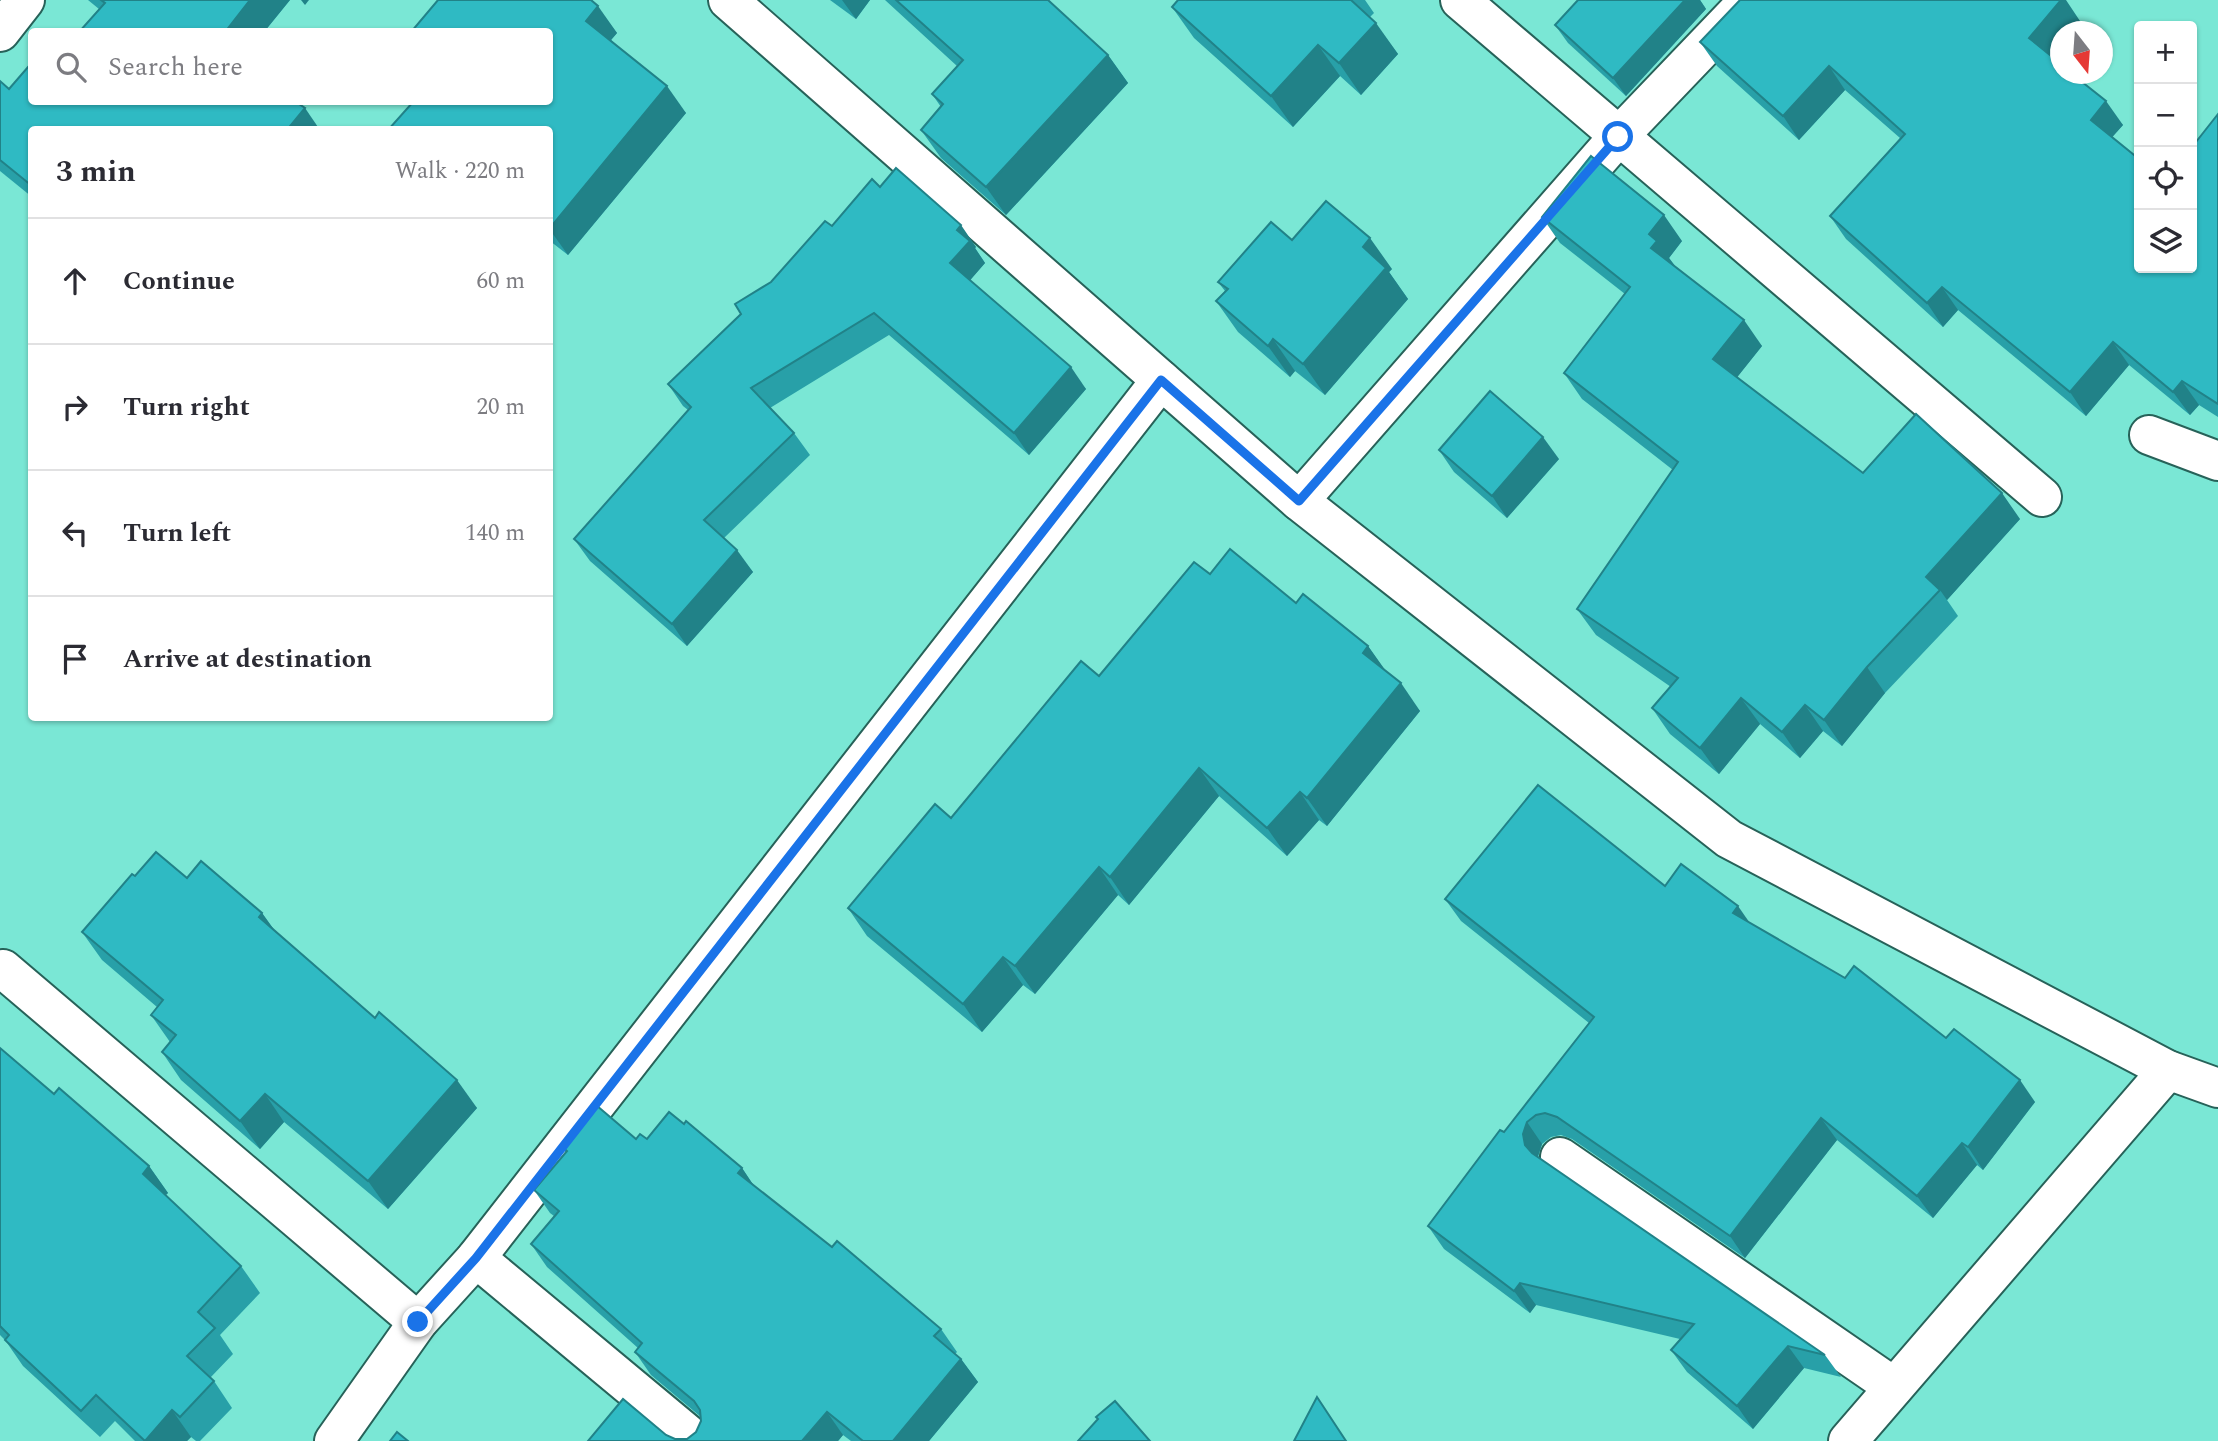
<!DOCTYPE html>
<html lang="en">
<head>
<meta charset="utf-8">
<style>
  body { margin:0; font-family:Spectral,serif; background:#f7f7f7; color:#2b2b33 }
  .controls { position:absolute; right:21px; top:21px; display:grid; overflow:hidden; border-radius:7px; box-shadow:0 2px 5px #0004 }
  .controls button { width:63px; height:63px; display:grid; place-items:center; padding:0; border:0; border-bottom:2px solid #e1e1e2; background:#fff; color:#2b2b33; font:35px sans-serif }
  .compass { position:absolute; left:2050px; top:21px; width:63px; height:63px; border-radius:50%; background:#fff; box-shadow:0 2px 5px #0004; rotate:163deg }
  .stop { position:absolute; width:21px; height:21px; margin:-16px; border:5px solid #1a73e8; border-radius:50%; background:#fff }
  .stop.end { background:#1a73e8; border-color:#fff; box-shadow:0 2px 7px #0008 }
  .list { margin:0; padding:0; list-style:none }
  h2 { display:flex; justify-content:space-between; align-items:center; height:91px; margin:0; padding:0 28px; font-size:30px }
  h2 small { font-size:23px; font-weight:400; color:#7c7c81 }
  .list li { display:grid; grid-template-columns:46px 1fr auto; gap:21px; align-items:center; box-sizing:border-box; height:126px; padding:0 28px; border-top:2px solid #e1e1e2 }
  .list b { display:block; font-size:26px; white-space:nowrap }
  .list em { font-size:23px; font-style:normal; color:#7c7c81 }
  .icon { flex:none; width:38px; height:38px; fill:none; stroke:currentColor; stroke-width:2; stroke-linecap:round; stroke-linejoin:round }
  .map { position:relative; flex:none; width:2218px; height:1441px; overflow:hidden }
  .search { position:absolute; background:#fff; box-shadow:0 2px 5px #0004; left:28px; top:28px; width:525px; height:77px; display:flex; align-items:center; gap:18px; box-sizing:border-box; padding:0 24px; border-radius:7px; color:#7c7c81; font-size:26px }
  .panel { position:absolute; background:#fff; box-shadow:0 2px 5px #0004; left:28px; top:126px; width:525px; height:595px; border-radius:7px }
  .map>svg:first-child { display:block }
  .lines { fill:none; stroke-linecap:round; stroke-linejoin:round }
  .street-casing { stroke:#276259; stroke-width:42 }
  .street { stroke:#fff; stroke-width:38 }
  .wall { fill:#28a0a8 }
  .shaded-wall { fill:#218288 }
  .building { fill:#2fbac3; stroke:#218288; stroke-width:2 }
  .route { stroke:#1a73e8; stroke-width:9 }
</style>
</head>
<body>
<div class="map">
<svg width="2218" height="1441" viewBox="0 0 2218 1441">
  <rect width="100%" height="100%" fill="#7ae7d5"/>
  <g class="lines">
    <defs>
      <g id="street">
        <polyline points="728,0 1299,501 1729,839 2168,1070 2218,1088"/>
        <polyline points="1460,0 2042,497"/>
        <polyline points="0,32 25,0"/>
        <polyline points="2149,435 2218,461"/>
        <polyline points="1299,501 1618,137 1749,0"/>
        <polyline points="0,972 3,969 418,1322"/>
        <polyline points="1560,1157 1894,1387"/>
        <polyline points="476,1258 696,1441"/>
        <polyline points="334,1441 418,1322 476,1258 1161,380"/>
        <polyline points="1848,1441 2168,1070"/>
      </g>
    </defs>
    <use href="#street" class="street-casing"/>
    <use href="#street" class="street"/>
  </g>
  <g class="wall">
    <polygon points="88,0 290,0 264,32 79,32 99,9"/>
    <polygon points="592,0 617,33 611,40 686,113 568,255 550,241 550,130"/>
    <polygon points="830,0 870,0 856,19"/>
    <polygon points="885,0 1048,0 1108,55 1128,83 1006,215 941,158 921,130 941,107 932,94 957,66"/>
    <polygon points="1178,0 1365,0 1374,13 1370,17 1398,54 1361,95 1340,76 1293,127 1194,38 1172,7"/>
    <polygon points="1578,0 1700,0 1706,9 1626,96 1568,43 1555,25"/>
    <polygon points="2080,21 2071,32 2061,32 2061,44 2050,56 2123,125 2112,137 2139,268 2218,114 2218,417 2199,405 2190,415 2129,365 2086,416 1958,310 1943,327 1846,239 1830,216 1900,138 1845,90 1799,140 1717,66 1700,42"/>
    <polygon points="0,81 9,89 32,130 32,197 0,171"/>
    <polygon points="880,187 976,247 975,248 985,263 970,280 1086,389 1029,455 889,335 770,408 794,433 810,455 724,538 753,572 687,646 590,561 574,539 688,410 683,406 668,384 741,314 771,282 832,226"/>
    <polygon points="1542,217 1682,241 1669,258 1675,266 1762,346 1737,377 1863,473 2020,519 1947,600 1958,616 1885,693 1842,746 1823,731 1800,758 1760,724 1719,774 1670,734 1652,708 1671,687 1596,635 1577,609 1673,470 1582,399 1564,373 1625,294 1560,243"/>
    <polygon points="1292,240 1392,269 1389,272 1408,299 1325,395 1295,371 1290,377 1238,332 1216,301 1225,291 1218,282"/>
    <polygon points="1439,450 1559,459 1507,518 1454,472"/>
    <polygon points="1296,603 1368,646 1386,672 1420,711 1327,826 1319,820 1287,856 1219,796 1129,905 1118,895 1035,994 1023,985 982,1032 867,936 848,908 951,818 1099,676"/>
    <polygon points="135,876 187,878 262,913 275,931 477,1108 388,1209 284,1122 260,1149 181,1080 162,1052 170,1042 151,1015 157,1007 102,960 82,932"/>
    <polygon points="1665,886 1750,923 1946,1038 2035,1102 1983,1170 1977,1165 1933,1218 1837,1140 1745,1258 1572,1139 1561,1135 1551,1137 1542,1144 1538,1157 1825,1355 1841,1377 1804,1368 1753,1429 1687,1372 1671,1350 1680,1339 1536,1305 1530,1313 1444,1249 1428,1226 1504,1132 1589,1023 1461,921 1445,899"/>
    <polygon points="0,1048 54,1094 149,1166 168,1193 165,1195 241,1266 260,1293 220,1335 233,1354 210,1378 214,1381 232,1408 200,1441 196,1441 191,1437 187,1441 135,1441 115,1421 100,1437 23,1366 5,1340 0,1335"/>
    <polygon points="596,1105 636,1139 640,1134 647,1139 669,1112 684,1124 686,1121 742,1168 754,1186 832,1247 837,1241 941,1329 957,1352 955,1354 961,1359 978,1382 929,1441 851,1441 843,1435 838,1441 588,1441 623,1399 666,1435 675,1439 687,1439 696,1432 701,1421 701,1417 651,1375 635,1352 638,1348 547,1267 531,1244 554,1216 550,1213 534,1190 566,1153 561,1146"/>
  </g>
  <g class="shaded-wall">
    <polygon points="250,0 290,0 264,32 225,32"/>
    <polygon points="301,0 309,0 305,5"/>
    <polygon points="842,0 870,0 856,19"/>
    <polygon points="1685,0 1700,0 1706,9 1626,96 1613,78"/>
    <polygon points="2061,0 2066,0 2080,21 2071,32 2061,32 2061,44 2045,62 2029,38"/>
    <polygon points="598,6 617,33 605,47 586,21"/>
    <polygon points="1376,23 1398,54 1361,95 1339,63"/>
    <polygon points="1318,45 1340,76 1293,127 1271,96"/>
    <polygon points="1108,55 1128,83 1006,215 986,187"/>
    <polygon points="1829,66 1845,90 1799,140 1783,116"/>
    <polygon points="667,86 686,113 568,255 550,230 550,228"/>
    <polygon points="2106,101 2123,125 2107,143 2091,120"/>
    <polygon points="305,108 320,130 287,130"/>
    <polygon points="1664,215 1682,241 1669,258 1675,266 1651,248 1649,234"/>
    <polygon points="961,225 976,247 975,248 985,263 966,285 950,263 957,230"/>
    <polygon points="1370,238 1392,269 1389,272 1408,299 1325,395 1303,364 1363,247"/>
    <polygon points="1942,287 1958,310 1943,327 1927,303"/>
    <polygon points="1744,320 1762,346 1731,385 1713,359"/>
    <polygon points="1273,339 1295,371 1290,377 1268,346"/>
    <polygon points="2113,342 2129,365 2086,416 2070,392"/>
    <polygon points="1071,367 1086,389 1029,455 1014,433"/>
    <polygon points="2182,381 2199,405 2190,415 2173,392"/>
    <polygon points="1543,437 1559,459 1507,518 1492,496"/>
    <polygon points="2002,493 2020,519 1947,600 1940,590 1926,577"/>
    <polygon points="737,550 753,572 687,646 672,624"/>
    <polygon points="1368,646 1388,674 1363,653"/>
    <polygon points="1867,667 1885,693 1842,746 1824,720"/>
    <polygon points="1401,683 1420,711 1327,826 1307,798"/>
    <polygon points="1741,698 1760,724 1719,774 1700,748"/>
    <polygon points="1805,705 1823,731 1800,758 1782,732"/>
    <polygon points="1199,768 1219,796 1129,905 1110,877"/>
    <polygon points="1300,792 1319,820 1287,856 1267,828"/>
    <polygon points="1099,867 1118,895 1035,994 1015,966"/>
    <polygon points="1738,906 1754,929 1733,913"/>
    <polygon points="262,913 282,941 259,917"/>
    <polygon points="1003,957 1023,985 982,1032 963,1004"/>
    <polygon points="457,1080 477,1108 388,1209 368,1181"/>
    <polygon points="2020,1080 2035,1102 1983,1170 1968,1147"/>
    <polygon points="265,1094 284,1122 260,1149 240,1121"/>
    <polygon points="1821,1118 1837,1140 1745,1258 1730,1236"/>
    <polygon points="1527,1122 1542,1144 1538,1156 1541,1167 1525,1145 1523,1134"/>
    <polygon points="1962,1143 1977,1165 1933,1218 1917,1196"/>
    <polygon points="149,1166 168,1193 161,1200 143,1174"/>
    <polygon points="742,1168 758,1192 738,1173"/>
    <polygon points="1520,1283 1536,1305 1530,1313 1514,1291"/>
    <polygon points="1788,1346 1804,1368 1753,1429 1737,1406"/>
    <polygon points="961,1359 978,1382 929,1441 893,1441"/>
    <polygon points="172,1410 191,1437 187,1441 145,1441"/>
    <polygon points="827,1412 843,1435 838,1441 802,1441"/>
  </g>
  <g class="building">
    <polygon points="101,0 250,0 225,32 79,32 105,3"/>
    <polygon points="438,0 591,0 598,6 586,21 667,86 550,228 550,130 388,130 413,102 550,102 550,32 411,32"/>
    <polygon points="896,0 1048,0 1108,55 986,187 921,130 943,104 932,94 963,60"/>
    <polygon points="1178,0 1351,0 1376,23 1339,63 1318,45 1271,96 1172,7"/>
    <polygon points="1578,0 1685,0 1613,78 1555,25"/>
    <polygon points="1740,0 2061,0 2029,38 2061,64 2061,74 2072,74 2106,101 2091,120 2139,159 2139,268 2192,268 2192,147 2218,114 2218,404 2182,381 2173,392 2113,342 2070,392 1942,287 1927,303 1830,216 1905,134 1829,66 1783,116 1700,42"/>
    <polygon points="28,67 32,69 32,102 296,102 305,108 287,130 32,130 32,186 0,160 0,81 9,89"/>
    <polygon points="1591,156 1664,215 1649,234 1657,241 1651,248 1744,320 1713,359 1863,473 1916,414 2002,493 1926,577 1940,590 1867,667 1824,720 1805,705 1782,732 1741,698 1700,748 1652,708 1678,678 1577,609 1678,462 1564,373 1630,287 1542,217"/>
    <polygon points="896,168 961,225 957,230 970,241 950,263 1071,367 1014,433 874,313 751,388 794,433 704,520 737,550 672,624 574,539 691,407 668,384 741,314 735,304 771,282 825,221 832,226 872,179 880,187"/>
    <polygon points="1326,201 1370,238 1363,247 1386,268 1303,364 1273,339 1268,346 1216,301 1228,289 1218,282 1271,222 1292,240"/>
    <polygon points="1490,391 1543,437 1492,496 1439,450"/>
    <polygon points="1230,549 1296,603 1303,594 1368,646 1363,653 1401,683 1307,798 1300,792 1267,828 1199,768 1110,877 1099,867 1015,966 1003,957 963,1004 848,908 935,804 951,818 1081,661 1099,676 1194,562 1210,574"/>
    <polygon points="1538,785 1665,886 1681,864 1738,906 1733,913 1845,978 1854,966 1946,1038 1954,1029 2020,1080 1968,1147 1962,1143 1917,1196 1821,1118 1730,1236 1557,1117 1545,1113 1536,1115 1527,1122 1523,1134 1525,1145 1532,1153 1825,1355 1788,1346 1737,1406 1671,1350 1694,1324 1520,1283 1514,1291 1428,1226 1500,1130 1504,1132 1594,1017 1445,899"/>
    <polygon points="156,852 187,878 201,861 262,913 259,917 375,1018 379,1012 457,1080 368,1181 265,1094 240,1121 162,1052 176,1035 151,1015 163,1000 82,932 132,874 135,876"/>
    <polygon points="0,1048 54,1094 59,1088 149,1166 143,1174 241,1266 198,1312 215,1328 187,1356 214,1381 180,1417 172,1410 145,1441 96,1395 81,1411 5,1340 9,1335 0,1326"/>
    <polygon points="596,1105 636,1139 640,1134 647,1139 669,1112 684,1124 686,1121 742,1168 738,1173 832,1247 837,1241 941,1329 934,1336 961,1359 893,1441 863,1441 827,1412 802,1441 588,1441 623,1399 666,1435 675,1439 687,1439 696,1432 701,1421 700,1410 694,1401 635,1352 642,1343 531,1244 559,1211 534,1190 567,1151 561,1146"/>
    <polygon points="1317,1397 1346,1441 1294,1441"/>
    <polygon points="1115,1401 1150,1441 1078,1441 1098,1419 1096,1417"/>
    <polygon points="397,1432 408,1441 390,1441"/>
  </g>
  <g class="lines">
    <polyline class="route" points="418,1322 476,1258 1161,380 1299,501 1618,137"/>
  </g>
</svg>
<div class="controls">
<button>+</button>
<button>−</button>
<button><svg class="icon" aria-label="locate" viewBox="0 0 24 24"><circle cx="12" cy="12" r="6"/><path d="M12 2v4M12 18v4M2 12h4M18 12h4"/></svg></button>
<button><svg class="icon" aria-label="layers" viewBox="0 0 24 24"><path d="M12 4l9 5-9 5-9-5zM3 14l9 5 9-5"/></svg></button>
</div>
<svg class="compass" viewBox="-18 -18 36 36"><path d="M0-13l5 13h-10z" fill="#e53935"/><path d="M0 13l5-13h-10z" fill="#7c7c81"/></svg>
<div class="stop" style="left:1618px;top:137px"></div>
<div class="stop end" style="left:418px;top:1322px"></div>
<div class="search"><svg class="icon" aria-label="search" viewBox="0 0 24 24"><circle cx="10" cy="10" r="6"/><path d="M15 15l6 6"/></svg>Search here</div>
<section class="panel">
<h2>3 min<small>Walk · 220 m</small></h2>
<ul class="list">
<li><svg class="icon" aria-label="ahead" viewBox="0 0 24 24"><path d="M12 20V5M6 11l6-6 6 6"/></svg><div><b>Continue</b></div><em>60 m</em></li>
<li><svg class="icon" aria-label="right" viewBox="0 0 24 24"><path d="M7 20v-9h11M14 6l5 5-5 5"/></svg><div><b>Turn right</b></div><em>20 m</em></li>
<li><svg class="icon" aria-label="left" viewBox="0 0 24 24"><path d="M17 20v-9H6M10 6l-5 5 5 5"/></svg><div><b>Turn left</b></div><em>140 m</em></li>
<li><svg class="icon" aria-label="arrive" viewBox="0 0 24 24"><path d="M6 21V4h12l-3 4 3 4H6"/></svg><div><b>Arrive at destination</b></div></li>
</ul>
</section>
</div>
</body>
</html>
